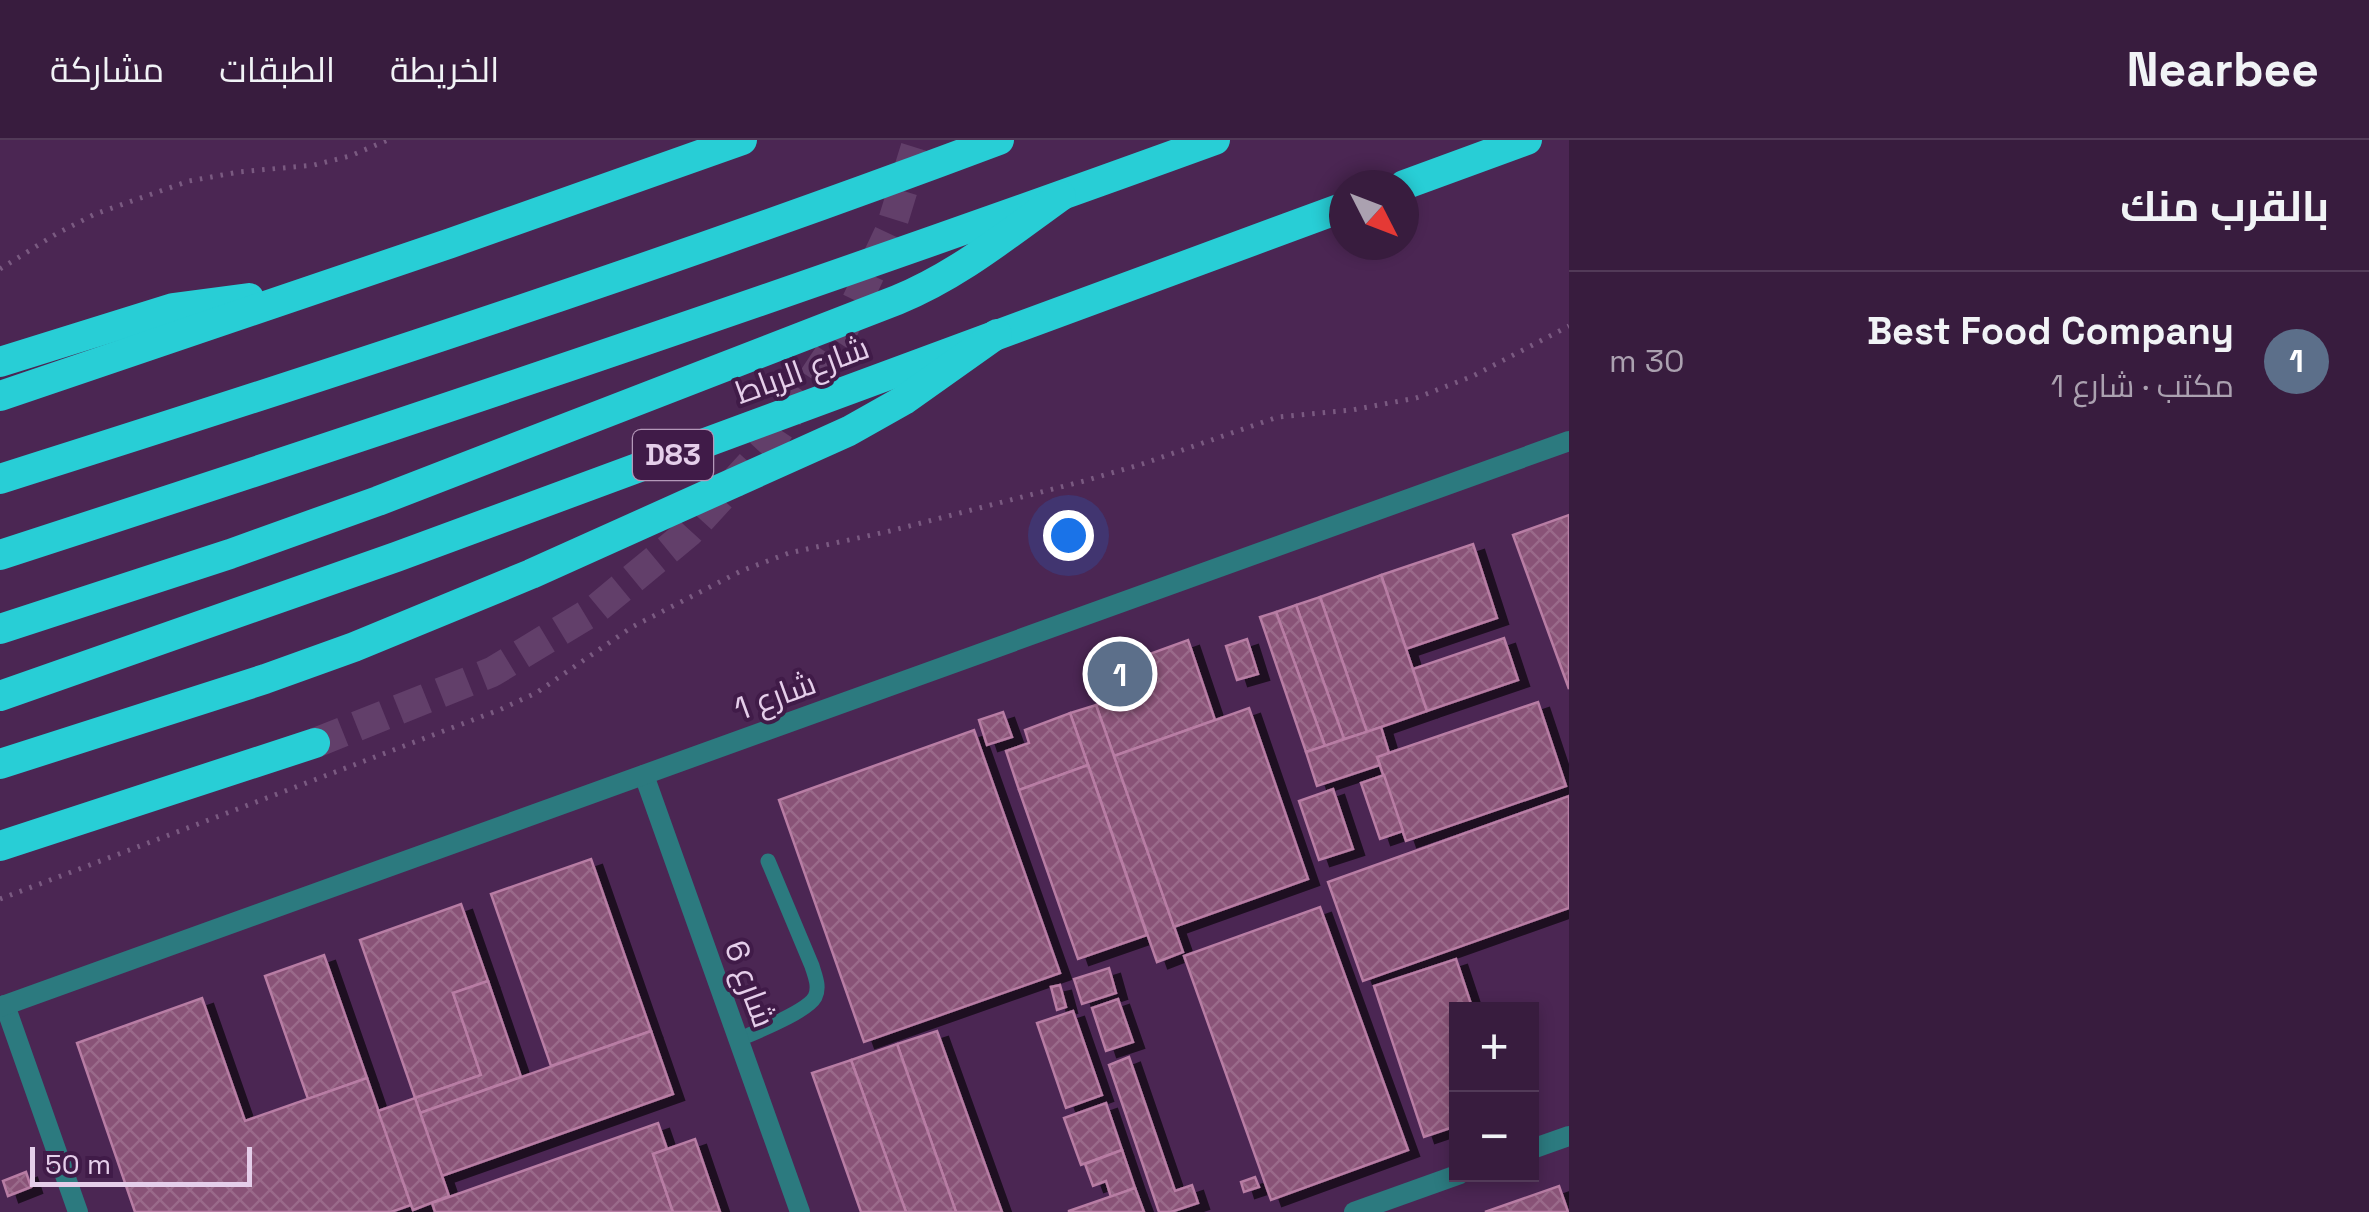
<!DOCTYPE html>
<html lang="ar">
<head>
<meta charset="utf-8">
<style>
  body { margin:0; font-family:"Space Grotesk",Cairo,sans-serif; background:#432949; color:#f1f3f6; direction:rtl }
  .controls { position:absolute; right:30px; bottom:30px; display:grid; overflow:hidden; border-radius:0px; box-shadow:0 5px 15px #0003 }
  .controls button { width:90px; height:90px; display:grid; place-items:center; padding:0; border:0; border-bottom:2px solid #523a58; background:#381c3e; color:#f1f3f6; font:50px sans-serif }
  .compass { position:absolute; left:1329px; top:30px; width:90px; height:90px; border-radius:50%; background:#381c3e; box-shadow:0 5px 15px #0003; rotate:132deg }
  .scale { position:absolute; left:30px; bottom:25px; width:222px; box-sizing:border-box; padding-left:10px; border:5px solid #e5ceea; border-top:0; font-size:28px; line-height:35px; white-space:nowrap; color:#e5ceea; -webkit-text-stroke:8px #401b48; paint-order:stroke }
  .you { position:absolute; left:1068px; top:395px; width:35px; height:35px; margin:-25px; border:8px solid #fff; border-radius:50%; background:#1a73e8; box-shadow:0 0 0 15px #1a73e833 }
  .badge { display:grid; place-items:center; width:65px; height:65px; border-radius:50%; background:#72d25d; color:#fff; font-size:32px; font-weight:700 }
  .pin { position:absolute; translate:-50% -50%; border:5px solid #fff; box-shadow:0 2px 10px #0006 }
  .list { margin:0; padding:0; list-style:none }
  h2 { display:flex; justify-content:space-between; align-items:center; height:130px; margin:0; padding:0 40px; font-size:42px }
  h2 small { font-size:32px; font-weight:400; color:#aba1b0 }
  .list li { display:grid; grid-template-columns:65px 1fr auto; gap:30px; align-items:center; box-sizing:border-box; height:180px; padding:0 40px; border-top:2px solid #523a58 }
  .list b { display:block; font-size:38px; white-space:nowrap }
  .list p { margin:0; font-size:32px; white-space:nowrap; color:#aba1b0 }
  .list em { font-size:32px; font-style:normal; color:#aba1b0 }
  .map { position:relative; flex:none; width:1569px; height:1072px; overflow:hidden; direction:ltr }
  header { display:flex; align-items:center; gap:60px; box-sizing:border-box; height:140px; padding:0 50px; background:#381c3e; border-bottom:2px solid #523a58 }
  header strong { font-size:48px }
  nav { display:flex; gap:55px; margin-inline-start:auto; font-size:35px }
  main { display:flex }
  aside { flex:1; background:#381c3e }
  .map>svg:first-child { display:block }
  .building { fill:url(#building-cross-hatch); stroke:#b87da4; stroke-width:2.5; filter:url(#shadow) }
  .lines { fill:none; stroke-linecap:round; stroke-linejoin:round }
  .highway-tunnel { stroke:#623f6a; stroke-width:30; stroke-dasharray:30 15; stroke-linecap:butt }
  .path { stroke:#7a5a81; stroke-width:5; stroke-dasharray:2.5 8; stroke-linecap:butt }
  .lane { stroke:#2c7a7f; stroke-width:15 }
  .street { stroke:#2c7a7f; stroke-width:20 }
  .highway { stroke:#28ced6; stroke-width:30 }
  .highway-bridge { stroke:#28ced6; stroke-width:30 }
  .labels { text-anchor:middle; stroke-width:8; stroke-linejoin:round; paint-order:stroke }
  .shield { fill:#401b48; stroke:#b498b9; stroke-width:2.5 }
  .shield-label { font-size:30px; font-weight:bold; fill:#e5ceea }
  .street-label { font-size:32px; fill:#e5ceea; stroke:#401b48 }
</style>
</head>
<body>
<header>
<strong>Nearbee</strong>
<nav><a>الخريطة</a><a>الطبقات</a><a>مشاركة</a></nav>
</header>
<main>
<aside>
<h2>بالقرب منك<small></small></h2>
<ul class="list">
<li><span class="badge" style="background:#5c6f8a">1</span><div><b>Best Food Company</b><p>مكتب · شارع 1</p></div><em>30 m</em></li>
</ul>
</aside>
<div class="map">
<svg width="1569" height="1072" viewBox="0 0 1569 1072">
  <defs>
    <pattern id="building-cross-hatch" width="8" height="8" patternUnits="userSpaceOnUse" patternTransform="scale(2.5)"><rect width="8" height="8" fill="#895277"/><path d="M0 0l8 8M0 8l8-8" fill="none" stroke="#9a6a8a"/></pattern>
    <filter id="shadow"><feDropShadow dx="11" dy="6" stdDeviation="0" flood-color="#0009"/></filter>
  </defs>
  <rect width="100%" height="100%" fill="#4b2653"/>
  <g class="building">
    <polygon points="1569,375 1569,549 1513,395"/>
    <polygon points="1473,404 1497,478 1406,509 1381,435"/>
    <polygon points="1381,435 1427,571 1367,592 1320,457"/>
    <polygon points="1320,457 1367,592 1344,599 1296,465"/>
    <polygon points="1296,465 1344,599 1325,606 1276,472"/>
    <polygon points="1276,472 1325,606 1306,612 1260,477"/>
    <polygon points="1504,498 1518,540 1427,571 1413,529"/>
    <polygon points="1247,499 1258,534 1237,540 1226,506"/>
    <polygon points="1188,500 1215,580 1114,616 1096,565 1110,559 1100,532"/>
    <polygon points="1538,562 1566,646 1406,701 1377,617"/>
    <polygon points="1096,565 1183,812 1157,822 1070,573"/>
    <polygon points="1249,568 1308,739 1174,787 1114,616"/>
    <polygon points="1003,572 1012,597 987,605 979,580"/>
    <polygon points="1070,573 1088,625 1019,650 1006,611 1029,603 1025,590"/>
    <polygon points="1381,587 1389,613 1377,617 1380,625 1317,646 1306,612"/>
    <polygon points="974,590 1060,833 864,902 779,660"/>
    <polygon points="1088,625 1147,795 1078,819 1019,650"/>
    <polygon points="1384,635 1403,691 1380,699 1361,643"/>
    <polygon points="1333,649 1353,709 1319,720 1299,661"/>
    <polygon points="1569,656 1569,768 1363,841 1328,742"/>
    <polygon points="591,719 651,891 551,926 491,754"/>
    <polygon points="461,764 488,841 453,853 481,935 415,958 360,800"/>
    <polygon points="1320,767 1408,1010 1271,1060 1184,816"/>
    <polygon points="324,815 367,938 308,959 265,836"/>
    <polygon points="1456,819 1473,870 1456,870 1456,986 1424,997 1374,846"/>
    <polygon points="1109,828 1116,853 1082,864 1074,839"/>
    <polygon points="488,841 521,937 420,973 415,958 481,935 453,853"/>
    <polygon points="1060,845 1066,867 1057,870 1051,847"/>
    <polygon points="202,858 245,981 367,938 411,1065 391,1072 135,1072 77,903"/>
    <polygon points="1118,859 1133,902 1106,911 1092,868"/>
    <polygon points="1073,871 1102,955 1066,968 1037,883"/>
    <polygon points="651,891 673,954 442,1036 420,973"/>
    <polygon points="937,891 1002,1072 956,1072 897,904"/>
    <polygon points="897,904 956,1072 906,1072 851,920"/>
    <polygon points="1129,917 1175,1051 1192,1045 1198,1063 1171,1072 1159,1072 1109,925"/>
    <polygon points="851,920 906,1072 861,1072 812,933"/>
    <polygon points="415,958 449,1056 413,1070 378,971"/>
    <polygon points="1106,963 1122,1010 1081,1025 1064,978"/>
    <polygon points="658,983 667,1009 653,1014 673,1072 435,1072 432,1063"/>
    <polygon points="695,999 720,1072 673,1072 653,1014"/>
    <polygon points="1122,1010 1135,1048 1111,1057 1106,1041 1093,1046 1085,1024"/>
    <polygon points="26,1032 31,1047 8,1056 3,1041"/>
    <polygon points="1255,1037 1259,1047 1244,1052 1241,1042"/>
    <polygon points="1559,1046 1568,1072 1485,1072"/>
    <polygon points="1135,1048 1144,1072 1069,1072 1069,1071"/>
  </g>
  <g class="lines">
    <polyline class="highway-tunnel" points="315,603 492,532 596,469 689,392 771,302 838,201 890,91 918,0"/>
    <g class="path">
      <polyline points="0,129 56,94 95,74 189,41 239,32 314,25 350,16 388,0"/>
      <polyline points="0,759 499,570 536,553 632,487 741,431 789,413 890,391 1084,341 1142,324 1278,277 1352,270 1416,258 1473,236 1569,186"/>
    </g>
    <path class="lane" d="M738,900c17,-8 69,-28 77,-43 5,-10 0,-21 -3,-31l-44,-105"/>
    <g class="street">
      <polyline points="644,635 800,1072"/>
      <polyline points="5,865 78,1072"/>
      <polyline points="0,867 1569,301"/>
      <polyline points="1532,1009 1569,996"/>
      <polyline points="1354,1072 1460,1034"/>
    </g>
    <g class="highway">
      <polyline points="1404,45 1527,0"/>
      <polyline points="0,222 173,168 249,158"/>
      <polyline points="0,256 451,103 742,0"/>
      <path d="M0,339c335,-106 669,-215 999,-339"/>
      <path d="M0,415c407,-132 813,-269 1215,-415"/>
      <polyline points="0,556 396,417 1344,67"/>
      <polyline points="0,706 315,603"/>
    </g>
    <g class="highway-bridge">
      <path d="M0,489l230,-75 148,-53 519,-201c61,-25 111,-66 164,-104"/>
      <polyline points="0,624 265,539 354,507 531,434 849,291 904,260 997,194"/>
    </g>
  </g>
  <g class="labels">
    <rect class="shield" x="633" y="290" width="80" height="50" rx="8"/>
    <g class="shield-label">
      <text x="673" y="325">D83</text>
    </g>
    <g class="street-label">
      <text transform="translate(802 230) rotate(-20)" y="11">شارع الرباط</text>
      <text transform="translate(775 556) rotate(-20)" y="11">شارع 1</text>
      <text transform="translate(750 844) rotate(70)" y="11">شارع 6</text>
    </g>
  </g>
</svg>
<div class="controls">
<button>+</button>
<button>−</button>
</div>
<svg class="compass" viewBox="-18 -18 36 36"><path d="M0-13l5 13h-10z" fill="#e53935"/><path d="M0 13l5-13h-10z" fill="#aba1b0"/></svg>
<div class="scale">50 m</div>
<div class="you"></div>
<div class="pin badge" style="left:1120px;top:534px;background:#5c6f8a">1</div>
</div>
</main>
</body>
</html>
